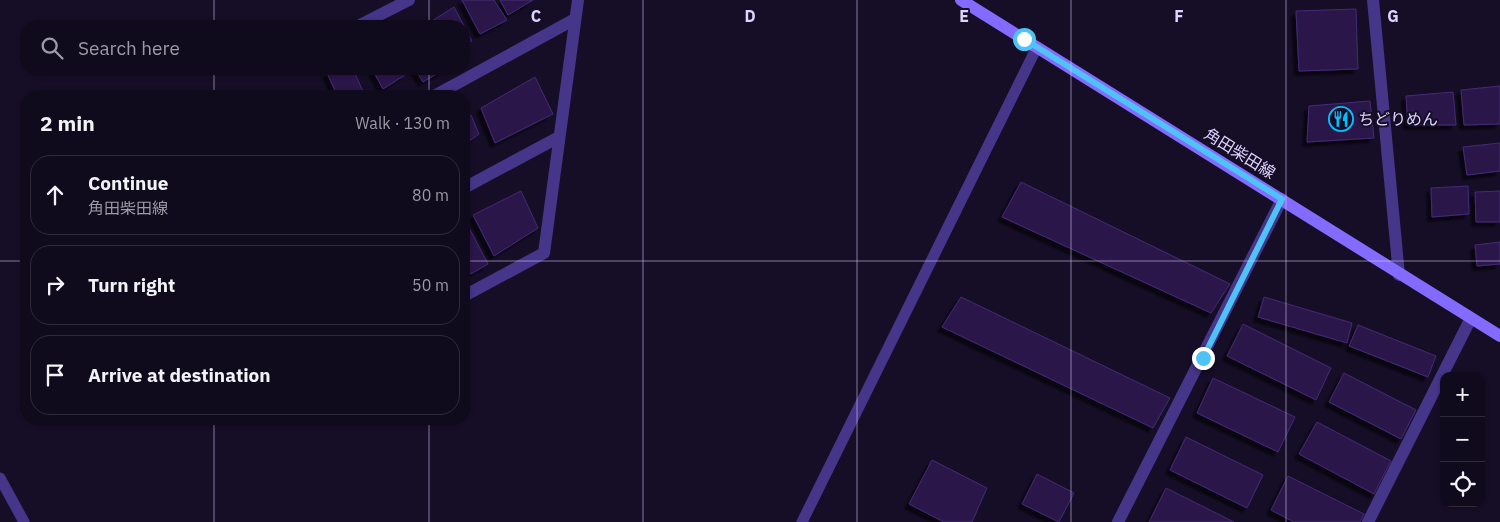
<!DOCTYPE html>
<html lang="en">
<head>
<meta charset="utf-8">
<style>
  body { margin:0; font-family:"IBM Plex Sans","Noto Sans JP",sans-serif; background:#191326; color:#f1f3f6 }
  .controls { position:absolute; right:15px; bottom:15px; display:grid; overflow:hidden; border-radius:10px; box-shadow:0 1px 4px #0004 }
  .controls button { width:45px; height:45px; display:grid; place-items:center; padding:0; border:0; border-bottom:1px solid #302b3b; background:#100a1d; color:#f1f3f6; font:25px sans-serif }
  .stop { position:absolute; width:15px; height:15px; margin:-11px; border:4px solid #4fc3f7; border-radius:50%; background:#fff }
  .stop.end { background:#4fc3f7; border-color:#fff; box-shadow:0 1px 5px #0008 }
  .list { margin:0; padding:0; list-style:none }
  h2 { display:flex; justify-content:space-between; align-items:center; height:65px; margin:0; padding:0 20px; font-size:21px }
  h2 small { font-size:16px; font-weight:400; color:#9c9aa4 }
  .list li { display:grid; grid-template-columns:32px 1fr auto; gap:15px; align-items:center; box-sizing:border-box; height:80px; margin:0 10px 10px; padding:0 10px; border:1px solid #302b3b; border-radius:20px }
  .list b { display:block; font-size:19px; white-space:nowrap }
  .list p { margin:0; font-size:16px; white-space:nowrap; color:#9c9aa4 }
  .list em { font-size:16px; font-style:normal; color:#9c9aa4 }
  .icon { flex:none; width:28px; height:28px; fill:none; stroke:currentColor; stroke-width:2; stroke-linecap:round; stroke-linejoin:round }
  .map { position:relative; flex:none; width:1500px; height:522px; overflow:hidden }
  .search { position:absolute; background:#100a1d; box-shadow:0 1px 4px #0004; left:20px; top:20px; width:450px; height:55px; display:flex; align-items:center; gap:12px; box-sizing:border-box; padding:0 18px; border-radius:20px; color:#9c9aa4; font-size:19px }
  .panel { position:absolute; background:#100a1d; box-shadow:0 1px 4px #0004; left:20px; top:90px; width:450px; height:335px; border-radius:20px }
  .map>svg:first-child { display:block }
  .building { fill:#2a1949; stroke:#442977; filter:url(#shadow) }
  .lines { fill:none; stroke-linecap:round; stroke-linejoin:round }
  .service { stroke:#453689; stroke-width:11 }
  .minor { stroke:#453689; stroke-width:12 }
  .secondary { stroke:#846bff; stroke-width:12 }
  .route { stroke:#4fc3f7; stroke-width:6 }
  .grid { fill:none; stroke:#dfd4ff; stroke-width:1; stroke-opacity:0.55 }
  .labels { text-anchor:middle; stroke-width:4; stroke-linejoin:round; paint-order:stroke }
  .poi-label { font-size:16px; fill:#dfd4ff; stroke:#160e27; text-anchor:start }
  .street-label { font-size:16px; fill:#dfd4ff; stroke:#160e27 }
  .grid-label { font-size:16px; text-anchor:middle; font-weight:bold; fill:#dfd4ff; stroke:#160e27; stroke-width:4; stroke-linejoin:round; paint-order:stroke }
</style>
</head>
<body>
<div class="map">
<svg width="1500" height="522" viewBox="0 0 1500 522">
  <defs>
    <filter id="shadow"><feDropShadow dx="-4.5" dy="4.5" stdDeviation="1" flood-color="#0009"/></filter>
  </defs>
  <rect width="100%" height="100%" fill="#160e27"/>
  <g class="building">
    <polygon points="462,0 494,0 507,20 480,34"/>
    <polygon points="500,0 533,0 508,15"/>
    <polygon points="454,7 472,41 464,45 464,26 429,26 427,24"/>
    <polygon points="1356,9 1358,69 1299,71 1296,11"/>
    <polygon points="338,69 353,69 365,96 333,96 337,95 327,73"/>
    <polygon points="372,69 402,69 405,75 383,89"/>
    <polygon points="415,69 445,69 423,82"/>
    <polygon points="535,77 553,114 495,143 481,108"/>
    <polygon points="1500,86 1500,124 1464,125 1461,90"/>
    <polygon points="1453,92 1456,125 1408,125 1406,96"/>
    <polygon points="1370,101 1374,138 1307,142 1309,106"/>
    <polygon points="471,115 479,134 464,145 464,120"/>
    <polygon points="1500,143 1500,171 1467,175 1463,147"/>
    <polygon points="1021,182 1230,284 1211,313 1002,217"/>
    <polygon points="1468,186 1469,214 1432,217 1431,188"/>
    <polygon points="521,191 538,228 494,256 473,215"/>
    <polygon points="1500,191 1500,222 1476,222 1475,192"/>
    <polygon points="464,218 488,264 471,274 464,260"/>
    <polygon points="1500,242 1500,264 1477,266 1475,245"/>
    <polygon points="464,276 469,287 464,290"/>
    <polygon points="961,297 1170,398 1153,428 942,327"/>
    <polygon points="1264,297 1352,323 1347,343 1258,317"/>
    <polygon points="1243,324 1331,368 1316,400 1227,356"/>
    <polygon points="1358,325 1436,356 1428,377 1349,346"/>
    <polygon points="1344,373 1416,410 1401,439 1329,402"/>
    <polygon points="1213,378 1295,417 1278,452 1197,413"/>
    <polygon points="1317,422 1391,461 1374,494 1299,454"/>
    <polygon points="1186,437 1263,475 1247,508 1170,470"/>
    <polygon points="932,460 987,488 972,522 944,522 909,504"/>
    <polygon points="1037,474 1074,493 1059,522 1022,504"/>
    <polygon points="1288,476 1364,514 1360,522 1294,522 1271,510"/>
    <polygon points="1166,488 1234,522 1149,522"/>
  </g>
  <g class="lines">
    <g class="service">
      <polyline points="0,478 24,522"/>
      <polyline points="802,522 1037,47"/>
    </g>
    <g class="minor">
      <polyline points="1373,0 1399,275"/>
      <polyline points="358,26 409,0"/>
      <polyline points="434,96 575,19"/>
      <polyline points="464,188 559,137"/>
      <polyline points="464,296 544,253 578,0"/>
      <polyline points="1118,522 1282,199"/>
      <polyline points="1368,522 1471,318"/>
    </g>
    <polyline class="secondary" points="961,0 1500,336"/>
  </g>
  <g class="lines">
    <polyline class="route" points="1024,39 1282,199 1203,358"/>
  </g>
  <path class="grid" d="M214,0v26M429,0v26M643,0v522M857,0v522M1071,0v522M1286,0v522M214,69v27M429,69v27M0,261h26M464,261h1036M214,419v103M429,419v103"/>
  <defs>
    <symbol id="restaurant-ring" viewBox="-11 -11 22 22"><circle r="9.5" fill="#160e27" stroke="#00c0ff" stroke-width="1.5"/><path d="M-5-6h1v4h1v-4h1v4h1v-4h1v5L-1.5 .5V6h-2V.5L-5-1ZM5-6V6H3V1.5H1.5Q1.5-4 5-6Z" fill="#00c0ff"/></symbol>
  </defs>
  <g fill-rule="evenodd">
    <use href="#restaurant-ring" x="1327" y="105" width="28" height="28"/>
  </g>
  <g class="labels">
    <g class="poi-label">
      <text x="1358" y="125">ちどりめん</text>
    </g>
    <g class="street-label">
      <text transform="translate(1240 153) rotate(32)" y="6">角田柴田線</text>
    </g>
  </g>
  <g class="grid-label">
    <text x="536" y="22">C</text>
    <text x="750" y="22">D</text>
    <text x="964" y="22">E</text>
    <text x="1179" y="22">F</text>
    <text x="1393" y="22">G</text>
  </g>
</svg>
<div class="controls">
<button>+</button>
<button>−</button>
<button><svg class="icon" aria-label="locate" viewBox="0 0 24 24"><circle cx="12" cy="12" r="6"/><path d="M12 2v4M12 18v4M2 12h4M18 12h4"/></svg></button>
</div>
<div class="stop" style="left:1024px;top:39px"></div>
<div class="stop end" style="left:1203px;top:358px"></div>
<div class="search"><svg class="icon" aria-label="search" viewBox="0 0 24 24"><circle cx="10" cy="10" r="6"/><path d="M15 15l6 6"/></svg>Search here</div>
<section class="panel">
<h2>2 min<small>Walk · 130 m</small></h2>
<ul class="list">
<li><svg class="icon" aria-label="ahead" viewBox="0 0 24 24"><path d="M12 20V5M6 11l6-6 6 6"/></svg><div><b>Continue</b><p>角田柴田線</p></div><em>80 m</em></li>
<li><svg class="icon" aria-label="right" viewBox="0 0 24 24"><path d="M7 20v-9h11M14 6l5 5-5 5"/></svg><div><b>Turn right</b></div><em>50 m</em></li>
<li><svg class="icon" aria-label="arrive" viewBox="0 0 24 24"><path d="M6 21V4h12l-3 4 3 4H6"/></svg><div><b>Arrive at destination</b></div></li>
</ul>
</section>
</div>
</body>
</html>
